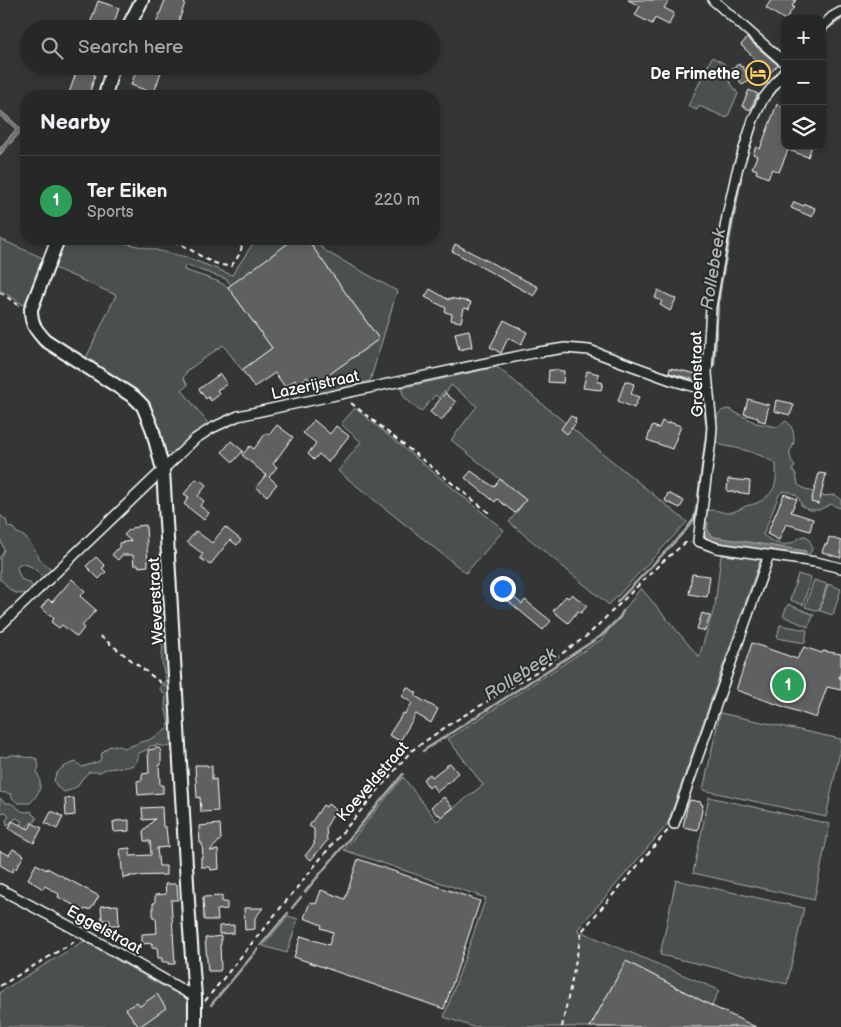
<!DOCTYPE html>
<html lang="en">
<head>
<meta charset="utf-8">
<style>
  body { margin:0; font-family:"Balsamiq Sans",sans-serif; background:#2e3030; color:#f1f3f6 }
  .controls { position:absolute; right:15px; top:15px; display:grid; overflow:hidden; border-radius:10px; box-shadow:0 2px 8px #0003 }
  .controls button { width:45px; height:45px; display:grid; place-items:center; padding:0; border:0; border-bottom:1px solid #424445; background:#262828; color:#f1f3f6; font:25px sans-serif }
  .you { position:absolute; left:502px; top:588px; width:18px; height:18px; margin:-12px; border:4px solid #fff; border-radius:50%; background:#1a73e8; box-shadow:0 0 0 8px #1a73e833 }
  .badge { display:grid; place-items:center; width:32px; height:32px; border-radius:50%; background:#1a73e8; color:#fff; font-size:16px; font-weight:700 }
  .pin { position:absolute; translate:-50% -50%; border:2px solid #fff; box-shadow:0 1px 5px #0006 }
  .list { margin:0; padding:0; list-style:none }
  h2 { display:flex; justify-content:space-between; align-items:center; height:65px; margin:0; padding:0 20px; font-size:21px }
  h2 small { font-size:16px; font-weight:400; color:#a4a6a8 }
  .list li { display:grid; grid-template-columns:32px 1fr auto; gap:15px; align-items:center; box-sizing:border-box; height:90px; padding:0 20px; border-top:1px solid #424445 }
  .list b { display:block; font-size:19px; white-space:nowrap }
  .list p { margin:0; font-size:16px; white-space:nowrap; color:#a4a6a8 }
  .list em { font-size:16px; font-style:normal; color:#a4a6a8 }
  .icon { flex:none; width:28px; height:28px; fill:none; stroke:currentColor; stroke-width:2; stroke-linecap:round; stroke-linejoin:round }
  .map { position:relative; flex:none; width:841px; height:1027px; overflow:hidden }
  .search { position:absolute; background:#262828; box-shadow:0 2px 8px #0003; left:20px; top:20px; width:420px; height:55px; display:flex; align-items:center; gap:12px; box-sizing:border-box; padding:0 18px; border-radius:28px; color:#a4a6a8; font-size:19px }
  .panel { position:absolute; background:#262828; box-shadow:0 2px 8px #0003; left:20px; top:90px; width:420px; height:155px; border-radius:20px }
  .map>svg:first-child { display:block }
  .green { fill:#4c4f50; stroke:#a6a7a8 }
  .water { fill:#737576; stroke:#abacad }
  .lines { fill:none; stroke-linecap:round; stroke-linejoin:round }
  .stream { stroke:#abacad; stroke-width:2.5 }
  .building { fill:#5f6162; stroke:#fff }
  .street-casing { stroke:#fff; stroke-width:12 }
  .secondary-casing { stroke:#fff; stroke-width:16 }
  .path { stroke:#fff; stroke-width:2; stroke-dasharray:5 4; stroke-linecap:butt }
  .street { stroke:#2a2d2e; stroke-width:9 }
  .secondary { stroke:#2a2d2e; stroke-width:12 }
  .labels { text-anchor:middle; stroke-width:4; stroke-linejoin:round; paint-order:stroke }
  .poi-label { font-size:16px; font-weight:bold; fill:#fff; stroke:#2a2d2e; text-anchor:end }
  .street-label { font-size:16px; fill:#fff; stroke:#2a2d2e }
  .water-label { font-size:18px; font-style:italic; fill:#b2b3b4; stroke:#2a2d2e }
</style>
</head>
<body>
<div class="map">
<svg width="841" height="1027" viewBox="0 0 841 1027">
  <rect width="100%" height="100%" fill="#333536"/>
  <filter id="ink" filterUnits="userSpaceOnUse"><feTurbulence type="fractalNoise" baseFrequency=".02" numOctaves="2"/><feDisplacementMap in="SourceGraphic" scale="10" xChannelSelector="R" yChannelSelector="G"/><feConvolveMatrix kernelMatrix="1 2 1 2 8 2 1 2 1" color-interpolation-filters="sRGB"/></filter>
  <g filter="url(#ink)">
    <g class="green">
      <polygon points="712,57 725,64 721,69 738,94 727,118 699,106 697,110 688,106"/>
      <polygon points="0,239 45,259 25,306 0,290"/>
      <polygon points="63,239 116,239 116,241 186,257 232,275 256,239 294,239 231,285 226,279 185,265 184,270 217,281 228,287 272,348 242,370 223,345 188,370 183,378 188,385 182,390 210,426 194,435 174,454 163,452 144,401 85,360 116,295 52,267"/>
      <polygon points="303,239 311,239 327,252 397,291 370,381 318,394 314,385 379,339 309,242"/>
      <polygon points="497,367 687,522 609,605 509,522 526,500 451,440 477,406 451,385 446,393 444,391 439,398 435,395 421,412 404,397 401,388"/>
      <polygon points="355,408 504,530 466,573 338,471 361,442 341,424"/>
      <path d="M729,409l27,14 21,4 9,-6c8,6 10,18 6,27 -2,3 -3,3 -2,7 0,4 3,8 5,12l-3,2 4,5 2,11 9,5 10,3 4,3 14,-1 6,4v9l-4,-1 -6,-3 -12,6h-10l-8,-5c-1,-10 -9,-13 -18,-14l-4,4 -16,40c8,6 18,12 28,8 6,-2 8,-7 15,-7 5,5 9,13 3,18 -3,2 -6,2 -8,4l-88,-14 -9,-7c-1,-6 -3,-22 4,-26 6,-3 14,2 20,2 7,-1 12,-4 18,-7 4,-1 8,-2 11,-3 19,-10 20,-19 19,-39 -13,-9 -30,-14 -45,-17 -5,-1 -11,-1 -15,-6 -3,-6 -1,-17 1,-23 2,-7 5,-8 12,-9z"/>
      <path d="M0,515l6,5 2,7 5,1 4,5c14,3 18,22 27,31 3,2 5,3 8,5l-2,6 -6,3c-7,-7 -14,-15 -25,-14l-2,4 4,11 9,4 2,3c-2,11 -16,9 -23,3 -4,-4 -4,-7 -9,-9v-23l4,-7 -4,-12z"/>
      <polygon points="721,555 761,558 667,825 577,930 719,990 712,1006 626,961 590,1027 473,1027 444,1017 486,898 344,850 403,777 437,821 483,785 448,739 602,639 641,588 699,657 715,605"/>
      <polygon points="798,574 811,578 803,605 790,600"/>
      <polygon points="814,580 827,584 819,611 805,607"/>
      <polygon points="828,584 841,589 833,615 820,611"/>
      <polygon points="788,604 814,615 808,627 783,616"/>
      <path d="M168,605l6,139 -6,3 -11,-2 -6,1 -5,4 -7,3 -2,8 -3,4 -7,2 -21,2 -6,3h-11l-8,8 -3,6 -7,4 -7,2 -7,-5 -3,-7c3,-11 11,-15 22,-18l6,5 18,-6 2,-8 6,-6 7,-2 11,3 15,-6 8,-2 18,-11 2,-5 -4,-19 1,-9 -6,-7 1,-4 5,-5c-3,-9 -6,-24 -3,-32 -4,-8 -3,-31 -2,-42z"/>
      <polygon points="780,625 807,630 805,643 777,638"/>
      <polygon points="720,713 841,739 841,747 826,817 703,790"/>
      <path d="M12,755c7,-1 13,4 19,2l6,2 2,8 -2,4c5,14 5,20 -7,32h-12l-6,-5 -1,-4 -11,-2v-36l6,1z"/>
      <polygon points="709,797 830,824 814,900 693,873"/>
      <path d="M0,798l5,5c13,-2 13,13 26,8l2,4 3,2v4c-6,2 -8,2 -10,10l-6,-6 2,-4 -6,-3 -8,7h-1l-1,-5 3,-4 -3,-4 -6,1z"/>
      <polygon points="676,880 804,908 787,984 660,955"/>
      <polygon points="288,916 298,919 287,953 263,946"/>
      <path d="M84,941l73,42 29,15c4,9 3,20 1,29h-187v-35z"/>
    </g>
    <g class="water">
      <polygon points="0,110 26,133 26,138 20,133 0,155 0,148 16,129 0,116"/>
      <path d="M704,522l4,1 -1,5 3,7 5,2 91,14v4l-39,-4 -53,-9c-11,-4 -10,-9 -10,-20z"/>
    </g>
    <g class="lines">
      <g class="stream">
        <polyline points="822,34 828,28 841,19"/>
        <polyline points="771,97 785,79"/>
        <polyline points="714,365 718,306 721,283 741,178"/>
        <polyline points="698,498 707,429 703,395"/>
        <polyline points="617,602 685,531 694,519 697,505"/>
        <polyline points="423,751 601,636 620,617 623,611"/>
        <polyline points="305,892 403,774"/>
        <polyline points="292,908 301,897"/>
        <polyline points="261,945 288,913"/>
        <polyline points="211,1005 258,949"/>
        <polyline points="188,1027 189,1020"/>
      </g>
    </g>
    <g class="building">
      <polygon points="165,0 186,0 176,29 154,29"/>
      <polygon points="628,0 669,0 664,8 674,13 669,25 655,18 652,24 635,15 640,6"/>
      <polygon points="771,0 796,0 792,6 794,7 785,20 766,8"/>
      <polygon points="98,1 119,8 112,29 88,29"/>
      <polygon points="747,38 778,65 770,73 741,45"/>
      <polygon points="739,64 741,67 742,66 751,80 742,85 732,68"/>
      <polygon points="80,66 95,72 94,75 95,75 89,96 71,96 72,94 69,93 77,70 79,71"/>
      <polygon points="138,66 163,66 154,93 131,85"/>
      <polygon points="749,90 758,94 750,110 742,106"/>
      <polygon points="777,104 785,108 785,146 812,146 808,157 788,150 779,172 772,169 768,178 756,173 757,170 752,168 757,156 753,154 756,147 760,149"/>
      <polygon points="794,202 804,206 805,204 815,208 812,217 791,208"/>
      <polygon points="294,239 303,239 309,242 379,339 314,385 307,377 298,384 295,380 285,387 275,373 254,387 242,370 272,348 228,287"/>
      <polygon points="455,244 538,287 534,296 452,251"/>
      <polygon points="430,289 449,300 449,298 471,302 469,309 464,308 461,322 451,320 452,314 445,312 446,308 425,297"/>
      <polygon points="658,290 676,299 670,311 660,305 662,301 655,298"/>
      <polygon points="504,320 527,332 521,345 508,338 501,353 490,347"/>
      <polygon points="469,330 472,347 459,350 455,333"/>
      <polygon points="670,368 701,375 699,381 669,373"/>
      <polygon points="549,370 564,371 563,383 548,382"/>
      <polygon points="587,371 599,374 597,381 603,383 601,390 583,388"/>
      <polygon points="220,374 227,384 217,390 220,394 211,401 208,397 206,399 199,389"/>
      <polygon points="625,381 634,384 631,394 639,397 634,408 618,401"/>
      <polygon points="445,393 456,402 441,421 430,412"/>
      <polygon points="748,399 769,405 765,422 758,420 758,418 744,414"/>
      <polygon points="776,400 791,403 790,404 794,405 790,415 774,411"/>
      <polygon points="570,416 576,418 575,422 576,423 567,434 561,429"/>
      <polygon points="314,420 330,434 336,426 349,436 328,462 319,454 314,460 308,454 316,443 303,433"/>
      <polygon points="662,421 668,424 669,422 681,426 672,449 647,440 652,426 659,428"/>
      <polygon points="277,425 293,437 273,464 277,467 269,477 277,484 267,496 256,487 266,475 242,455 250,446 254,449 266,433 269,435"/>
      <polygon points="231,441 243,451 233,462 222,452"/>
      <polygon points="471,471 494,487 500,479 526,500 515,513 497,499 495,502 465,478"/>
      <polygon points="819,473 826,474 819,504 811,502"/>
      <polygon points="196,479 199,481 200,480 206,485 206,486 198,496 204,501 200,506 209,513 204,520 184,504 189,497 184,494"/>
      <polygon points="728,479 750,481 749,494 727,491"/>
      <polygon points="668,493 684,501 680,508 665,501"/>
      <polygon points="784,494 797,499 791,512 813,519 810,531 786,524 779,540 767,534"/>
      <polygon points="146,525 148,566 139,567 139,565 134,565 133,555 122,555 118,560 112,555 119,547 119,543 131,541 124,535 129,530 130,530 133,527 135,528 138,526"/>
      <polygon points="225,527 241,540 237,545 230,540 210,565 200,558 203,554 187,542 196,531 212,543"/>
      <polygon points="829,537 841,541 841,558 822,552 825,544 827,545"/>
      <polygon points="96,557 105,566 102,568 106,572 99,579 86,566"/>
      <polygon points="692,574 710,576 707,597 689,594"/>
      <polygon points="72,579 85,591 80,596 96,610 82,626 84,628 77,637 62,625 59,628 51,622 54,618 41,608 48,599 52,602"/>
      <polygon points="572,594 587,606 581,613 578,611 568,623 553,611 566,596 568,598"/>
      <polygon points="511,595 522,604 525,600 551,621 543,630 507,600"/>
      <polygon points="702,613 710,616 705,631 697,629"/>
      <polygon points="752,643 797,659 804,647 822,653 823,651 841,654 841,671 839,678 841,678 841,690 827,687 816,718 736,690"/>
      <polygon points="407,687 417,693 415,696 438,709 431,723 416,714 400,741 389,735 403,713 405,714 412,703 402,696"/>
      <polygon points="155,748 159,748 161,751 161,765 159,765 160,785 163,785 163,793 138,795 137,781 142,780 142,774 149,773 148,750 154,749"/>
      <polygon points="450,763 458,773 452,778 453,779 437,792 432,785 429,788 423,779 430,774 432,777"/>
      <polygon points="195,765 207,765 207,766 212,766 212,780 216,779 218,811 201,812 200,797 197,798"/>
      <polygon points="444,797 453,808 441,817 439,814 437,815 431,807"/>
      <polygon points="74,798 75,815 66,816 65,799"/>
      <polygon points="690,800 701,802 701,804 703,805 698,830 683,827 687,807"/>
      <polygon points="328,804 336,810 326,827 327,841 311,860 305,856 315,843 314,843 314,829 309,826 323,805 326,807"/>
      <polygon points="162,807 163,827 166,827 168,847 157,848 159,866 166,866 166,875 129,876 130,877 123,878 120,849 130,848 130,856 151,855 150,841 144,841 143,831 155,819 143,820 142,808"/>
      <polygon points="51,812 54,812 63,817 57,829 45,823"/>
      <polygon points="129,820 129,831 114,832 113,822 115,822 115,821"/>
      <polygon points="12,821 29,829 32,823 42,828 34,843 9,829"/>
      <polygon points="220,824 221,839 210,851 218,850 219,869 211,870 210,867 201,867 201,857 203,857 202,843 200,843 199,826"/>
      <polygon points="13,849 24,855 16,869 14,868 12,872 0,865 0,851 9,855"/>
      <polygon points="358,859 480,901 444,1009 294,957 301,936 329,945 333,932 321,928 322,925 304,918 310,902 316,904 321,890 345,899"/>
      <polygon points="36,864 47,870 47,868 99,896 91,909 83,910 58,897 59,894 45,886 43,889 32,882 32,881 28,879"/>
      <polygon points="165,884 177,884 178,900 171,900 175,964 168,964 168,962 162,962 162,958 158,958 157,947 152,948 152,943 142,944 142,934 157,933 156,918 153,918 153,903 155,903 155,895 166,894"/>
      <polygon points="222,896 222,902 227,902 227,909 217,910 218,920 204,920 203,897"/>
      <polygon points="118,905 119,925 110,925 110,920 102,920 101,906"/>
      <polygon points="244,908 263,908 255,918 255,929 245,930"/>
      <polygon points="234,925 234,933 219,934 219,926"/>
      <polygon points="221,936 221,945 220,945 221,968 220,971 208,971 205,938"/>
      <polygon points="626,961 712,1006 756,1027 590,1027"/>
      <polygon points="157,994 166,1008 139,1027 126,1009 137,1002 140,1006"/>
    </g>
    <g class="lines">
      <defs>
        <g id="street">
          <polyline points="713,0 785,63"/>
          <polyline points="822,27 832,17 841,12"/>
          <polyline points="785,71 763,99 753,120 737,171 727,216 711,307 707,373 712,427 711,440 698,541 717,548 816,562 841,568"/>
          <polyline points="0,626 195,439 212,428 238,416 289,405 533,353 565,348 589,350 671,380 695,387 708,389"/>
          <polyline points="674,824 769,555"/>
          <polyline points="0,889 84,934 195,997"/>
        </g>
        <g id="secondary">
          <polyline points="127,29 142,0"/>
          <polyline points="105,96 113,66"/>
          <path d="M58,239l-27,70c0,15 4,20 14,31l89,57 9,9 9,22 11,42 26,447 6,80v30"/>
        </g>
      </defs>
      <use href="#street" class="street-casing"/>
      <use href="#secondary" class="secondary-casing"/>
      <g class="path">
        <path d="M165,239c5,1 10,3 15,5 19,9 28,21 51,22 7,-8 12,-16 11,-27"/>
        <polyline points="0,292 21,307"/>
        <polyline points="351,403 492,515"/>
        <polyline points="100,636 165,686"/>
        <polyline points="0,986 77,940"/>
        <polyline points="205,1001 321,858 411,751 450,724 536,672 588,635 661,563 685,543 691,542"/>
        <polyline points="562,1027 582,931 669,829"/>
      </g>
      <use href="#street" class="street"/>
      <use href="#secondary" class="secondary"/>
    </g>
  </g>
  <defs>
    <symbol id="hotel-ring" viewBox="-11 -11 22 22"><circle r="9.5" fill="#2a2d2e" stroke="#ffd166" stroke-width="1.5"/><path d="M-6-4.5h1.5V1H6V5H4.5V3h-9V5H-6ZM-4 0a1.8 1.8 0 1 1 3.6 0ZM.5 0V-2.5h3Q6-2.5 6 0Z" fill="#ffd166"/></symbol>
  </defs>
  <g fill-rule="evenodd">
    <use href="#hotel-ring" x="744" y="59" width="28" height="28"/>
  </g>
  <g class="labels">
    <g class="poi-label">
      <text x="740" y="79">De Frimethe</text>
    </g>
    <g class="street-label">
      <text transform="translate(696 374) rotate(-91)" y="6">Groenstraat</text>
      <text transform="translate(315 384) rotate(-12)" y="6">Lazerijstraat</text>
      <text transform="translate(155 601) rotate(-93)" y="6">Weverstraat</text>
      <text transform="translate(372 781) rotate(-49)" y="6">Koeveldstraat</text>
      <text transform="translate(105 929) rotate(29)" y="6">Eggelstraat</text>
    </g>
    <g class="water-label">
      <text transform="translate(713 269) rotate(-81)" y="6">Rollebeek</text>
      <text transform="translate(520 674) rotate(-33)" y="6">Rollebeek</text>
    </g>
  </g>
</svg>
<div class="controls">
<button>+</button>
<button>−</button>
<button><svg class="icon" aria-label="layers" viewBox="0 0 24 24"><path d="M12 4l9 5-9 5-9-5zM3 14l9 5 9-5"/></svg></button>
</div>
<div class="you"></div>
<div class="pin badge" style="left:788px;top:685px;background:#2e9e5b">1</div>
<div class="search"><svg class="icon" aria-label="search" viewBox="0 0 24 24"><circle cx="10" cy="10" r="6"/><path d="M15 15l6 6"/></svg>Search here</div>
<section class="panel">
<h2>Nearby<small></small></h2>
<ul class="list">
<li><span class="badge" style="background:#2e9e5b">1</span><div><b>Ter Eiken</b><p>Sports</p></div><em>220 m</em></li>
</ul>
</section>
</div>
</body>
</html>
